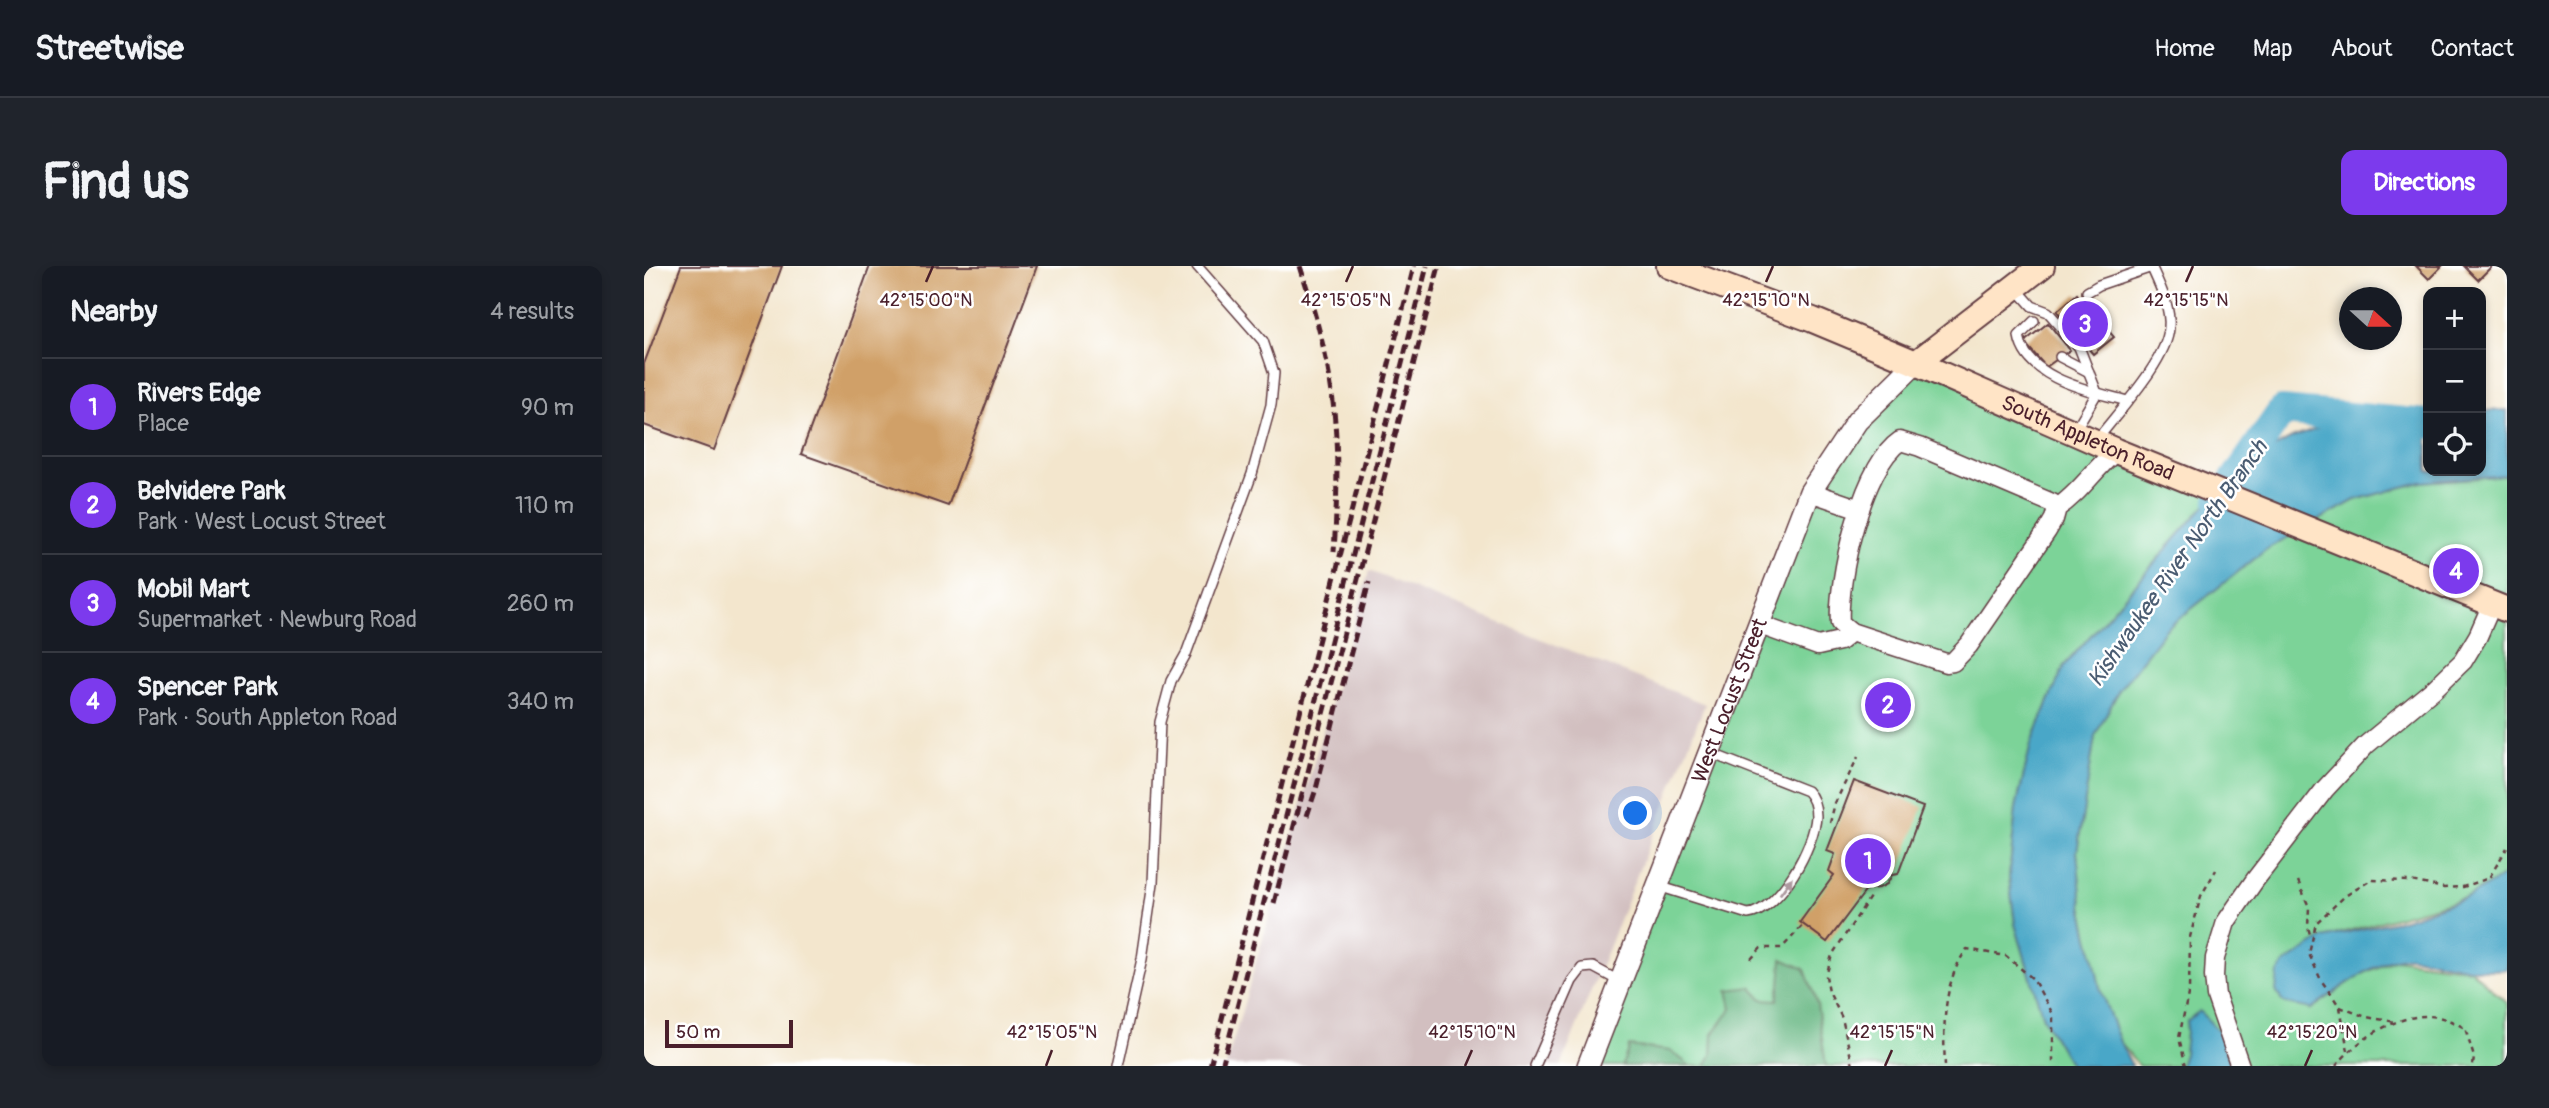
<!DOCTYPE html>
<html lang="en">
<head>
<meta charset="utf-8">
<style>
  body { margin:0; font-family:Pangolin,sans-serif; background:#20242c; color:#f1f3f6 }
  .controls { position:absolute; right:21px; top:21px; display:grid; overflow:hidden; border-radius:14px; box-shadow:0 4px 10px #0003 }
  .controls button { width:63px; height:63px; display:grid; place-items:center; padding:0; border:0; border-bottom:2px solid #363941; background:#171b24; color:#f1f3f6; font:35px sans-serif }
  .compass { position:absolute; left:1695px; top:21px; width:63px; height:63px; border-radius:50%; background:#171b24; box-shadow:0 4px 10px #0003; rotate:111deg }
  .scale { position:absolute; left:21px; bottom:18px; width:128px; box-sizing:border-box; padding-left:7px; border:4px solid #4a1f2b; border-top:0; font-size:19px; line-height:24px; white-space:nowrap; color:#4a1f2b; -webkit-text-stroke:5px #fff; paint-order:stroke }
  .you { position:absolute; left:992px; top:548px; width:24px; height:24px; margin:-18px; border:5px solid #fff; border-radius:50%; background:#1a73e8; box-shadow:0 0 0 10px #1a73e833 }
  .badge { display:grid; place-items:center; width:46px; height:46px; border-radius:50%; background:#7c3aed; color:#fff; font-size:23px; font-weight:700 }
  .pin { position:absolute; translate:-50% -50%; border:4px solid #fff; box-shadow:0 2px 7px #0006 }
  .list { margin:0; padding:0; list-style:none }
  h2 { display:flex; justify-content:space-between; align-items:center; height:91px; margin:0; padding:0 28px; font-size:30px }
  h2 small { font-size:23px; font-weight:400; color:#9ea1a6 }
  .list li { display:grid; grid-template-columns:46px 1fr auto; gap:21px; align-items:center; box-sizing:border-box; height:98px; padding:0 28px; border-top:2px solid #363941 }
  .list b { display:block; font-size:26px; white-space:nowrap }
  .list p { margin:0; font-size:23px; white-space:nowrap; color:#9ea1a6 }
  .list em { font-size:23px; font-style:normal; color:#9ea1a6 }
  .icon { flex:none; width:38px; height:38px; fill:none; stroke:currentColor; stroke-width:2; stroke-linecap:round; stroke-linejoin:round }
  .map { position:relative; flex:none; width:1863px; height:800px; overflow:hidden; border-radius:14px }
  header { display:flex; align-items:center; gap:42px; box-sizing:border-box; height:98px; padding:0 35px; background:#171b24; border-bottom:2px solid #363941 }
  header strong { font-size:33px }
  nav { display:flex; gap:38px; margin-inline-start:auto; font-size:24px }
  .intro { display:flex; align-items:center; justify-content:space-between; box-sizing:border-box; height:168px; padding:0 42px }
  h1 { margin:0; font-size:49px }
  .button { padding:18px 32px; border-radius:14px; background:#7c3aed; color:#fff; font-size:24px; font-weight:700 }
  main { display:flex; gap:42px; padding:0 42px }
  aside { flex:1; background:#171b24; border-radius:14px; box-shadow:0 4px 10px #0003 }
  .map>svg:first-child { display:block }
  .industrial { fill:#d2bfc0 }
  .green { fill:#7bd398; stroke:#627962; stroke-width:2 }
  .forest { fill:#64b580; stroke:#576a56; stroke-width:2 }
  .water { fill:#4aa7c8; stroke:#4a637a; stroke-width:2 }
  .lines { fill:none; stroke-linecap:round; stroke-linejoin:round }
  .river { stroke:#4aa7c8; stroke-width:30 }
  .building { fill:#d0a068 }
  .service-casing { stroke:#633d43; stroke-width:12 }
  .minor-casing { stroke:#633d43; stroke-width:21 }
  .tertiary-casing { stroke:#633d43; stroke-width:24 }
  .secondary-casing { stroke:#633d43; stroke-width:28 }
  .path { stroke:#633d43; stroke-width:2.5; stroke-dasharray:5 5; stroke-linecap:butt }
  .service { stroke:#fff; stroke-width:9 }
  .minor { stroke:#fff; stroke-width:18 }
  .tertiary { stroke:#fff; stroke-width:21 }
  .secondary { stroke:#ffe4c6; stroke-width:24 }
  .rail { stroke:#4a1f2b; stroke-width:5; stroke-dasharray:10 5; stroke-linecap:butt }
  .oneway { fill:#ae9aa0 }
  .ticks { fill:none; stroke:#4a1f2b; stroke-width:2.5 }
  .labels { text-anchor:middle; stroke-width:5; stroke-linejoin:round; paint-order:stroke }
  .street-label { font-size:21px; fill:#4a1f2b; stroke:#fff }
  .water-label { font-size:23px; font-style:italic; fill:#4a5c72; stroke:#fff }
  .ticks-label { font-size:18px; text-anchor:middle; fill:#4a1f2b; stroke:#fff; stroke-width:5; stroke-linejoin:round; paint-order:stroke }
</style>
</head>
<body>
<header>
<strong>Streetwise</strong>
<nav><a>Home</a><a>Map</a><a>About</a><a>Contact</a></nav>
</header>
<div class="intro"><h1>Find us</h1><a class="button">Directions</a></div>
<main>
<aside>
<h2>Nearby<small>4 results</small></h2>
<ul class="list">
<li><span class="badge">1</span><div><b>Rivers Edge</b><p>Place</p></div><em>90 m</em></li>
<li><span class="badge">2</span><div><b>Belvidere Park</b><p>Park · West Locust Street</p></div><em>110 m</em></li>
<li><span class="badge">3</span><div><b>Mobil Mart</b><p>Supermarket · Newburg Road</p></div><em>260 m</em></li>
<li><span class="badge">4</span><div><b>Spencer Park</b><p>Park · South Appleton Road</p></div><em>340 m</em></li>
</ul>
</aside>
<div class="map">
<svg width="1863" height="800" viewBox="0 0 1863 800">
  <rect width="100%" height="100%" fill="#fff"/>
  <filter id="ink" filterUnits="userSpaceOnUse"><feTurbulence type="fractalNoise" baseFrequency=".0143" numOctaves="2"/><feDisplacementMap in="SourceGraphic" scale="14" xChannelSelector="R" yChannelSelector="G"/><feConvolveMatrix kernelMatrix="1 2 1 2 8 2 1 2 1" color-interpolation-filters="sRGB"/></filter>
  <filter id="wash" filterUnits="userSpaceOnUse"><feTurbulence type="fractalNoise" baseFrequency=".00686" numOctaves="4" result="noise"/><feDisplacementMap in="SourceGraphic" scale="28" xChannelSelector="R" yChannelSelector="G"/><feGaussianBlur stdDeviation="1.57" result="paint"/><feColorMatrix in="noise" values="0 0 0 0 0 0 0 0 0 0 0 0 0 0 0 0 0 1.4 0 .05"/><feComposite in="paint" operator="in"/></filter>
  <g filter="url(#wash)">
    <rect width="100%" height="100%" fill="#f3e6cd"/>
    <polygon class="industrial" points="725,305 1061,438 917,800 582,800"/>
    <g class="green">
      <polygon points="1272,97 1570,229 1420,400 1387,478 1372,542 1365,611 1371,658 1399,752 1427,800 944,800 1166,226"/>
      <polygon points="1863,209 1863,608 1824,631 1679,672 1667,743 1716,709 1752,693 1826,703 1863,737 1863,800 1588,800 1543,755 1540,788 1536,800 1495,800 1476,776 1457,726 1438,639 1433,586 1451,470 1475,424 1522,363 1624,282 1711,234 1777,216"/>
    </g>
    <g class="forest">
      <polygon points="1138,693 1161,703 1173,738 1182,800 1062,800 1068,789 1069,768 1088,742 1084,724 1107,721 1118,733 1133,734 1136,719"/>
      <polygon points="985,780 1027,785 1046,800 978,800"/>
    </g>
    <g class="water">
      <polygon points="1733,141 1784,147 1784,205 1837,205 1837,145 1863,144 1863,209 1777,216 1711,234 1624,282 1522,363 1475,424 1451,470 1433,586 1438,639 1457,726 1476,776 1488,800 1427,800 1399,752 1371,658 1365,611 1372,542 1387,478 1420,400 1570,229 1608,193 1648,172"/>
      <path d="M1863,608v95c-34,5 -64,-9 -97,-12 -28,-2 -76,36 -99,52l-28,-6 -7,-12 2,-18 7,-10 38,-25 82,-19 63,-22z"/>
      <polygon points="1555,745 1574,764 1588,800 1536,800 1540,788 1543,755"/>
    </g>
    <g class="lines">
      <polyline class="river" points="1576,235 1638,145 1784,158"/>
    </g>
    <g id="blocks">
      <g class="building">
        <polygon points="37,0 138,0 70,184 0,159 0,98"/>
        <polygon points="226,0 393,0 304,240 157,188"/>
        <polygon points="1772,0 1798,0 1785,13"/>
        <polygon points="1820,0 1848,0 1834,14"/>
        <polygon points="1433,28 1470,71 1449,88 1413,45"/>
        <polygon points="1404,57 1426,84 1402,101 1380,76"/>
        <polygon points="1210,515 1279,541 1254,608 1248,609 1243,618 1235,622 1223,623 1183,676 1156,656 1190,609 1185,605 1191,588 1183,585"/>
      </g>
    </g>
  </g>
  <g filter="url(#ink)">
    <use href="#blocks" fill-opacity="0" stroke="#633d43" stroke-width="2"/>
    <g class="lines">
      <defs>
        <g id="service">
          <polyline points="1372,22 1388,40 1404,46 1435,81 1453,127 1430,166"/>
          <polyline points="1443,26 1455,19 1508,1"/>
          <path d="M1390,55l-15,15c7,43 72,55 108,65"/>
          <polyline points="1416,91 1445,106"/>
          <path d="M1452,175c20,-27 71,-80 73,-113 2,-21 -10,-44 -18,-62"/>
          <path d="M1014,620l90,28c31,-3 67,-69 68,-98 0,-9 -3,-19 -9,-25l-97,-38"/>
          <polyline points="474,800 498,693 509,617 516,456 527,415 542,388 608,208 627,139 630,107 619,75 553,0"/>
          <polyline points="891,800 928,715 938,702 949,701 975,715"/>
        </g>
        <g id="minor">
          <polyline points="1166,226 1216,243"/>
          <path d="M1413,242l-5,-5 -132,-56 -20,-6c-38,26 -63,139 -60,182l11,9 95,31 7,-1 16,-17 78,-114 7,-12 3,-11c23,-15 37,-39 59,-57"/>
          <polyline points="1116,359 1174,380 1196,375 1207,366"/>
          <polyline points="1596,800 1572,730 1570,710 1571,692 1582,656 1611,614 1681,523 1722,479 1791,422 1819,395 1834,370 1848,338"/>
        </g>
        <g id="tertiary">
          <path id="s1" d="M944,800l222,-574 47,-71 59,-58"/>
        </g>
        <g id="secondary">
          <path id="s2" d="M1025,0l144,54 103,43 200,88 391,159"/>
          <polyline points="1272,97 1398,0"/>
        </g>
      </defs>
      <use href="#service" class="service-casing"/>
      <use href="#minor" class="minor-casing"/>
      <use href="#tertiary" class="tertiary-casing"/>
      <use href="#secondary" class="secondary-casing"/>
      <g class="path">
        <polyline points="1186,557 1191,537 1214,491"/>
        <polyline points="1654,615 1665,641 1664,661 1667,672"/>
        <polyline points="1107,693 1117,682 1138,682 1158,660"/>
        <polyline points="1696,741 1722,751 1752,756"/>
        <polyline points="1704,785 1696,741 1677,714 1665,688 1672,657 1701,630 1727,614 1767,615 1800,622 1819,621 1845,612 1863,582"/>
        <polyline points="1209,800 1198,752 1185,726 1182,710 1188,689 1226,631"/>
        <path d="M1301,800c-2,-39 -2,-85 22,-117l39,7 27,23 20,35v52"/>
        <polyline points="1542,800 1535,772 1545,723 1546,671 1557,630 1572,604"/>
        <path d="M1692,800c22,-28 71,-60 109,-47 7,2 14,6 20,9l9,29 -1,9"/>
      </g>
      <use href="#service" class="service"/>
      <use href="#minor" class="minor"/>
      <use href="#tertiary" class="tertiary"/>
      <use href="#secondary" class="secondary"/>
      <g class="rail">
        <path d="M656,0c14,44 28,90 33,136 6,50 4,100 1,150"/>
        <polyline points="663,550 672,523 725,316"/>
        <polyline points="630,637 795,0"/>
        <polyline points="566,800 770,0"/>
        <polyline points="578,800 783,0"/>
      </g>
    </g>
    <defs><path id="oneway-solid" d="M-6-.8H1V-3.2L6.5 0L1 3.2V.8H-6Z" transform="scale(1.75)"/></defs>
    <use class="oneway" href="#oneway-solid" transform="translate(1142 620) rotate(-54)"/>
  </g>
  <path class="ticks" d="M282,16l7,-16M702,16l7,-16M1122,16l7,-16M1542,16l7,-16M402,800l6,-16M821,800l7,-16M1241,800l7,-16M1661,800l7,-16"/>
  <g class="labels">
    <g class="street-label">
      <text dy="7" stroke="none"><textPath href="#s2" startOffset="453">South Appleton Road</textPath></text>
      <text dy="7" stroke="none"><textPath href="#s1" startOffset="392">West Locust Street</textPath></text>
    </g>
    <g class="water-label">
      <text transform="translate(1533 297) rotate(-55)" y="8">Kishwaukee River North Branch</text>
    </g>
  </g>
  <g class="ticks-label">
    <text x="282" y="40">42°15'00"N</text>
    <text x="702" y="40">42°15'05"N</text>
    <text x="1122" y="40">42°15'10"N</text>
    <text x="1542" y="40">42°15'15"N</text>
    <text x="408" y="772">42°15'05"N</text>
    <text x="828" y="772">42°15'10"N</text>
    <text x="1248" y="772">42°15'15"N</text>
    <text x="1668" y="772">42°15'20"N</text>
  </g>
</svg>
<div class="controls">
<button>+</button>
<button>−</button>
<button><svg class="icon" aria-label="locate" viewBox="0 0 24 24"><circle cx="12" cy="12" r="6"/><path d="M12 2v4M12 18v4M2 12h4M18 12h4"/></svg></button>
</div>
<svg class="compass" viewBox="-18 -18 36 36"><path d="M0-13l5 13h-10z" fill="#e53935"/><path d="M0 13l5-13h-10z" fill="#9ea1a6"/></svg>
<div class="scale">50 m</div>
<div class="you"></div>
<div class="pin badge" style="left:1224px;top:595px">1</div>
<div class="pin badge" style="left:1244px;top:439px">2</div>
<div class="pin badge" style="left:1441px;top:58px">3</div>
<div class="pin badge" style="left:1812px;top:305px">4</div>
</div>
</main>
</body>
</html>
